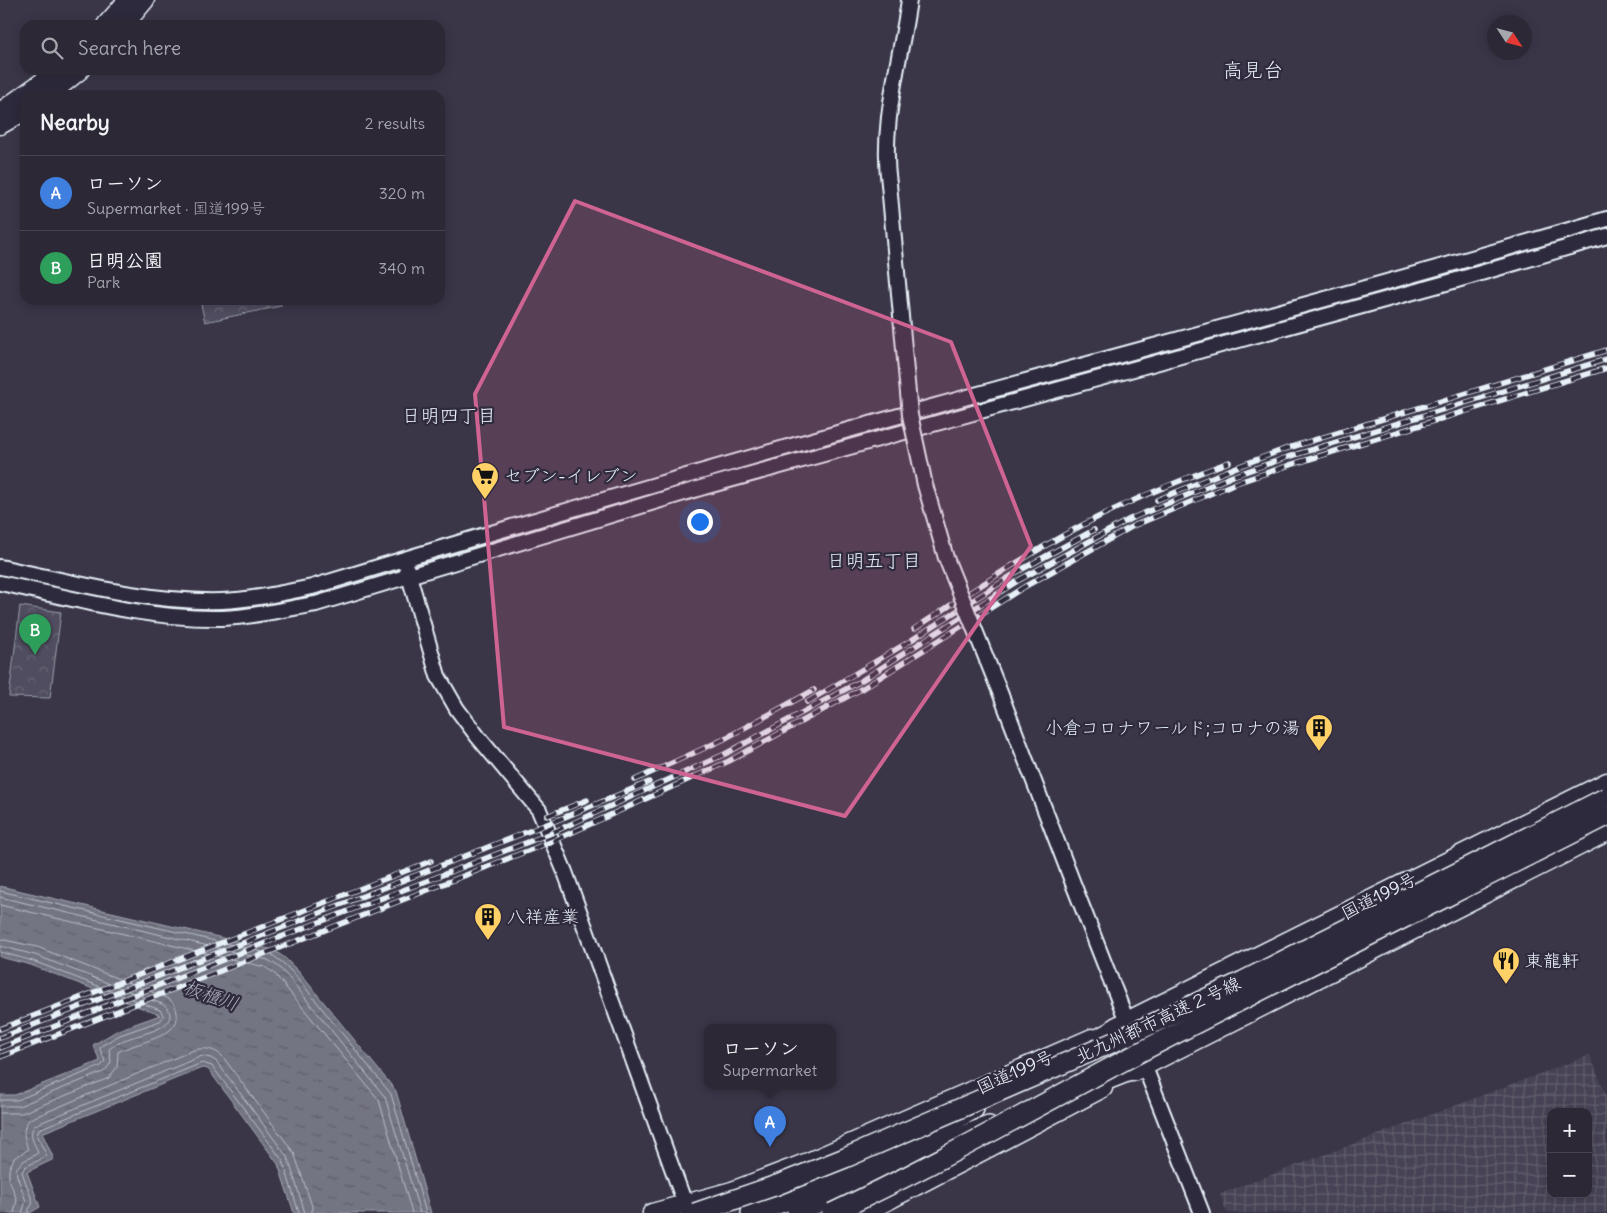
<!DOCTYPE html>
<html lang="en">
<head>
<meta charset="utf-8">
<style>
  body { margin:0; font-family:Delius,"Klee One",sans-serif; background:#34303e; color:#f1f3f6 }
  .controls { position:absolute; right:15px; bottom:15px; display:grid; overflow:hidden; border-radius:10px; box-shadow:0 2px 12px #0003 }
  .controls button { width:45px; height:45px; display:grid; place-items:center; padding:0; border:0; border-bottom:1px solid #484451; background:#2c2836; color:#f1f3f6; font:25px sans-serif }
  .compass { position:absolute; left:1487px; top:15px; width:45px; height:45px; border-radius:50%; background:#2c2836; box-shadow:0 2px 12px #0003; rotate:126deg }
  .you { position:absolute; left:699px; top:521px; width:18px; height:18px; margin:-12px; border:4px solid #fff; border-radius:50%; background:#1a73e8; box-shadow:0 0 0 8px #1a73e833 }
  .badge { display:grid; place-items:center; width:32px; height:32px; border-radius:50%; background:#ea580c; color:#fff; font-size:16px; font-weight:700 }
  .pin { position:absolute; translate:-50% -41px; filter:drop-shadow(0 1px 2px #0008) }
  .pin::after { content:''; position:absolute; top:26px; width:18px; height:15px; background:inherit; clip-path:polygon(0 0,100% 0,50% 100%) }
  .popup { position:absolute; left:704px; top:1024px; width:132px; height:65px; box-sizing:border-box; display:grid; place-content:center; border-radius:10px; background:#2c2836; filter:drop-shadow(0 1px 4px #0005); font-size:16px; white-space:nowrap; color:#a6a6ad }
  .popup b { font-size:19px; color:#f1f3f6 }
  .popup::after { content:''; position:absolute; left:50%; top:100%; margin-left:-10px; border:10px solid transparent; border-top-color:#2c2836 }
  .list { margin:0; padding:0; list-style:none }
  h2 { display:flex; justify-content:space-between; align-items:center; height:65px; margin:0; padding:0 20px; font-size:21px }
  h2 small { font-size:16px; font-weight:400; color:#a6a6ad }
  .list li { display:grid; grid-template-columns:32px 1fr auto; gap:15px; align-items:center; box-sizing:border-box; height:75px; padding:0 20px; border-top:1px solid #484451 }
  .list b { display:block; font-size:19px; white-space:nowrap }
  .list p { margin:0; font-size:16px; white-space:nowrap; color:#a6a6ad }
  .list em { font-size:16px; font-style:normal; color:#a6a6ad }
  .icon { flex:none; width:28px; height:28px; fill:none; stroke:currentColor; stroke-width:2; stroke-linecap:round; stroke-linejoin:round }
  .map { position:relative; flex:none; width:1607px; height:1213px; overflow:hidden }
  .search { position:absolute; background:#2c2836; box-shadow:0 2px 12px #0003; left:20px; top:20px; width:425px; height:55px; display:flex; align-items:center; gap:12px; box-sizing:border-box; padding:0 18px; border-radius:15px; color:#a6a6ad; font-size:19px }
  .panel { position:absolute; background:#2c2836; box-shadow:0 2px 12px #0003; left:20px; top:90px; width:425px; height:215px; border-radius:15px }
  .map>svg:first-child { display:block }
  .industrial { fill:url(#industrial-grid); fill-rule:evenodd }
  .park { fill:url(#park-crowns); stroke:#9ca0ac }
  .water { fill:url(#water-ripples); stroke:#a2a6b1 }
  .lines { fill:none; stroke-linecap:round; stroke-linejoin:round }
  .shore { stroke:#b9bfc9; stroke-width:1 }
  .tertiary-casing { stroke:#e8f1f8; stroke-width:18 }
  .trunk-casing { stroke:#e8f1f8; stroke-width:21 }
  .motorway-casing { stroke:#e8f1f8; stroke-width:22 }
  .tertiary { stroke:#2f2a3d; stroke-width:14 }
  .trunk { stroke:#2f2a3d; stroke-width:18 }
  .motorway { stroke:#2f2a3d; stroke-width:19 }
  .rail-casing { stroke:#e8f1f8; stroke-width:5.5 }
  .rail { stroke:#2f2a3d; stroke-width:4; stroke-dasharray:11; stroke-linecap:butt }
  .tertiary-bridge-casing { stroke:#e8f1f8; stroke-width:18; stroke-linecap:butt }
  .motorway-bridge-casing { stroke:#e8f1f8; stroke-width:22; stroke-linecap:butt }
  .tertiary-bridge { stroke:#2f2a3d; stroke-width:14 }
  .motorway-bridge { stroke:#2f2a3d; stroke-width:19 }
  .marked { fill:#cf6492; fill-opacity:0.2; stroke:#cf6492; stroke-width:4; stroke-linejoin:round }
  .labels { text-anchor:middle; stroke-width:4.5; stroke-linejoin:round; paint-order:stroke }
  .poi-label { font-size:18px; fill:#e8f1f8; stroke:#2f2a3d; text-anchor:start }
  .street-label { font-size:18px; fill:#e8f1f8; stroke:#2f2a3d }
  .neighbourhood-label { font-size:19px; fill:#e8f1f8; stroke:#2f2a3d }
  .water-label { font-size:19px; font-style:italic; fill:#aeb2bd; stroke:#2f2a3d }
  .quarter-label { font-size:20px; fill:#e8f1f8; stroke:#2f2a3d }
</style>
</head>
<body>
<div class="map">
<svg width="1607" height="1213" viewBox="0 0 1607 1213">
  <defs>
    <pattern id="industrial-grid" width="8" height="8" patternUnits="userSpaceOnUse" patternTransform="scale(1.25)"><rect width="8" height="8" fill="#464354"/><path d="M0 4h8M4 0v8" fill="none" stroke="#615f6d"/></pattern>
    <pattern id="park-crowns" width="20" height="18" patternUnits="userSpaceOnUse" patternTransform="scale(1.25)"><rect width="20" height="18" fill="#504e5f"/><path d="M2 6a3 3 0 1 1 6 0M12 15a3 3 0 1 1 6 0" fill="none" stroke="#696877"/></pattern>
    <pattern id="water-ripples" width="26" height="14" patternUnits="userSpaceOnUse" patternTransform="scale(1.25)"><rect width="26" height="14" fill="#737482"/><path d="M2 4q2-2 4 0t4 0M15 11q2-2 4 0t4 0" fill="none" stroke="#5f6069"/></pattern>
  </defs>
  <rect width="100%" height="100%" fill="#3a3648"/>
  <filter id="ink" filterUnits="userSpaceOnUse"><feTurbulence type="fractalNoise" baseFrequency=".02" numOctaves="2"/><feDisplacementMap in="SourceGraphic" scale="10" xChannelSelector="R" yChannelSelector="G"/><feConvolveMatrix kernelMatrix="1 2 1 2 8 2 1 2 1" color-interpolation-filters="sRGB"/></filter>
  <g filter="url(#ink)">
    <path class="industrial" d="M1590,1055l17,43v115h-380l-7,-19zM1551,1112h37v82h-37z"/>
    <g class="park">
      <polygon points="200,300 280,300 281,306 205,322"/>
      <polygon points="20,606 61,612 50,698 9,697"/>
    </g>
    <polygon class="water" points="0,886 274,950 286,959 299,972 396,1091 431,1213 294,1213 278,1164 208,1069 202,1068 42,1133 54,1159 27,1172 40,1207 30,1213 0,1213 0,1095 15,1095 100,1061 93,1045 118,1030 160,1015 31,965 0,957"/>
    <g class="lines">
      <g class="shore">
        <polyline points="0,891 271,954 283,963 295,975 391,1094 426,1213"/>
        <polyline points="0,897 268,960 279,967 290,979 385,1097 420,1213"/>
        <polyline points="0,905 265,967 274,973 379,1100 412,1213"/>
        <path d="M0,939l37,8 128,50c7,4 11,8 12,16 4,25 -42,29 -59,39l-1,15 -8,11 -87,35h-22"/>
        <path d="M0,946l35,9 127,49c5,3 8,6 8,12 -1,15 -36,19 -48,25 -4,2 -9,5 -13,8l2,13 -6,9 -86,35h-19"/>
        <polyline points="0,952 33,961 160,1010 164,1016 160,1021 120,1035 101,1046 100,1049 105,1061 101,1066 17,1100 0,1100"/>
        <path d="M14,1213l3,-13 -8,-21v-10l5,-11 14,-8c-3,-12 -8,-20 2,-31l164,-69c11,-3 21,-1 29,7l71,96 18,53v7"/>
        <path d="M22,1213l4,-12 -9,-25 -1,-7 6,-7 16,-9c-3,-10 -11,-18 -3,-28l167,-69 9,2 6,4 71,96 17,55"/>
        <polyline points="28,1213 29,1209 33,1203 22,1172 25,1167 47,1156 37,1136 39,1129 202,1063 212,1066 283,1161 299,1213"/>
      </g>
      <defs>
        <g id="tertiary">
          <path d="M889,184c-9,-60 12,-125 20,-184"/>
          <path d="M0,567c73,15 147,36 221,34 31,-1 61,-8 91,-14 207,-63 415,-124 623,-181 224,-62 449,-121 672,-187"/>
          <polyline points="407,569 438,676 457,709 478,737 539,810 565,872 688,1212"/>
          <path d="M0,583c72,15 148,37 222,35 32,-1 63,-9 94,-14l388,-117 753,-207 150,-44"/>
          <polyline points="1074,886 1202,1213"/>
        </g>
        <g id="trunk">
          <polyline points="106,25 128,0"/>
          <polyline points="124,25 145,0"/>
          <polyline points="49,95 80,70"/>
          <polyline points="0,112 59,70"/>
          <polyline points="0,125 25,111"/>
          <polyline points="1115,1027 1607,782"/>
          <polyline points="1133,1072 1607,832"/>
          <polyline points="652,1213 732,1191 808,1162 1092,1038"/>
          <polyline points="864,1213 1103,1088"/>
        </g>
        <g id="motorway">
          <polyline points="1078,1050 1128,1022"/>
          <polyline points="1084,1089 1145,1065"/>
          <path d="M751,1213c18,-6 37,-12 55,-19 58,-24 113,-54 168,-85"/>
          <polyline points="797,1213 939,1145 989,1126"/>
        </g>
      </defs>
      <use href="#tertiary" class="tertiary-casing"/>
      <use href="#trunk" class="trunk-casing"/>
      <use href="#motorway" class="motorway-casing"/>
      <use href="#tertiary" class="tertiary"/>
      <use href="#trunk" class="trunk"/>
      <use href="#motorway" class="motorway"/>
      <defs>
        <g id="rail">
          <polyline points="1157,500 1234,468 1285,449 1607,350"/>
          <path d="M914,629c54,-35 108,-72 165,-102 48,-26 99,-46 150,-65"/>
          <polyline points="807,702 910,641 1017,572 1094,530"/>
          <polyline points="635,780 722,740 814,690"/>
          <polyline points="547,816 587,800"/>
          <polyline points="0,1029 431,861"/>
          <polyline points="0,1038 565,817 649,782"/>
          <polyline points="0,1048 278,938 549,834 725,754 859,682 1019,580 1130,519 1233,476 1288,457 1607,359"/>
          <polyline points="0,1057 553,841 729,761 863,688 1024,587 1133,526 1236,483 1290,465 1607,368"/>
        </g>
      </defs>
      <use href="#rail" class="rail-casing"/>
      <use href="#rail" class="rail"/>
      <defs>
        <polyline id="tertiary-bridge" points="889,184 910,415 925,485 946,558 999,690 1074,886"/>
        <g id="motorway-bridge">
          <polyline points="695,1213 777,1185 845,1158 1116,1041 1243,981 1607,797"/>
          <path d="M832,1213c100,-47 197,-102 295,-154 159,-83 320,-162 480,-243"/>
        </g>
      </defs>
      <use href="#tertiary-bridge" class="tertiary-bridge-casing"/>
      <use href="#motorway-bridge" class="motorway-bridge-casing"/>
      <use href="#tertiary-bridge" class="tertiary-bridge"/>
      <use href="#motorway-bridge" class="motorway-bridge"/>
    </g>
  </g>
  <path class="marked" d="M575,201l376,141 80,204 -186,270 -341,-89 -29,-333z"/>
  <defs>
    <symbol id="supermarket-pin" viewBox="-11 -11 22 30"><path d="M0 17L-7.5 6A9.5 9.5 0 1 1 7.5 6Z" fill="#ffd166" stroke="#2f2a3d"/><path d="M-6-5.5h2.5l.6 2H6L4.5 2H-2.5L-4.4-4H-6ZM-1.5 3.2a1.3 1.3 0 1 0 .1 0ZM3 3.2a1.3 1.3 0 1 0 .1 0Z" fill="#111"/></symbol>
    <symbol id="building-pin" viewBox="-11 -11 22 30"><path d="M0 17L-7.5 6A9.5 9.5 0 1 1 7.5 6Z" fill="#ffd166" stroke="#2f2a3d"/><path d="M-4-6H4V6H1V3H-1V6H-4ZM-2.5-4.3h1.7v1.8h-1.7ZM.8-4.3h1.7v1.8H.8ZM-2.5-1h1.7V.8h-1.7ZM.8-1h1.7V.8H.8Z" fill="#111"/></symbol>
    <symbol id="restaurant-pin" viewBox="-11 -11 22 30"><path d="M0 17L-7.5 6A9.5 9.5 0 1 1 7.5 6Z" fill="#ffd166" stroke="#2f2a3d"/><path d="M-5-6h1v4h1v-4h1v4h1v-4h1v5L-1.5 .5V6h-2V.5L-5-1ZM5-6V6H3V1.5H1.5Q1.5-4 5-6Z" fill="#111"/></symbol>
  </defs>
  <g fill-rule="evenodd">
    <use href="#supermarket-pin" x="469" y="460" width="32" height="43"/>
    <use href="#building-pin" x="1303" y="712" width="32" height="43"/>
    <use href="#building-pin" x="472" y="901" width="32" height="43"/>
    <use href="#restaurant-pin" x="1490" y="945" width="32" height="43"/>
  </g>
  <g class="labels">
    <g class="poi-label">
      <text x="504" y="482">セブン-イレブン</text>
      <text x="1300" y="734" text-anchor="end">小倉コロナワールド;コロナの湯</text>
      <text x="507" y="923">八祥産業</text>
      <text x="1525" y="967">東龍軒</text>
    </g>
    <g class="street-label">
      <text transform="translate(1379 896) rotate(-27)" y="6">国道199号</text>
      <text transform="translate(1158 1020) rotate(-25)" y="6">北九州都市高速２号線</text>
      <text transform="translate(1015 1072) rotate(-24)" y="6">国道199号</text>
    </g>
    <g class="neighbourhood-label">
      <text x="449" y="422">日明四丁目</text>
      <text x="874" y="567">日明五丁目</text>
    </g>
    <g class="water-label">
      <text transform="translate(211 995) rotate(19)" y="7">板櫃川</text>
    </g>
    <g class="quarter-label">
      <text x="1253" y="77">高見台</text>
    </g>
  </g>
</svg>
<div class="controls">
<button>+</button>
<button>−</button>
</div>
<svg class="compass" viewBox="-18 -18 36 36"><path d="M0-13l5 13h-10z" fill="#e53935"/><path d="M0 13l5-13h-10z" fill="#a6a6ad"/></svg>
<div class="you"></div>
<div class="pin badge" style="left:770px;top:1147px;background:#3f7fe0">A</div>
<div class="popup"><b>ローソン</b>Supermarket</div>
<div class="pin badge" style="left:35px;top:655px;background:#2e9e5b">B</div>
<div class="search"><svg class="icon" aria-label="search" viewBox="0 0 24 24"><circle cx="10" cy="10" r="6"/><path d="M15 15l6 6"/></svg>Search here</div>
<section class="panel">
<h2>Nearby<small>2 results</small></h2>
<ul class="list">
<li><span class="badge" style="background:#3f7fe0">A</span><div><b>ローソン</b><p>Supermarket · 国道199号</p></div><em>320 m</em></li>
<li><span class="badge" style="background:#2e9e5b">B</span><div><b>日明公園</b><p>Park</p></div><em>340 m</em></li>
</ul>
</section>
</div>
</body>
</html>
